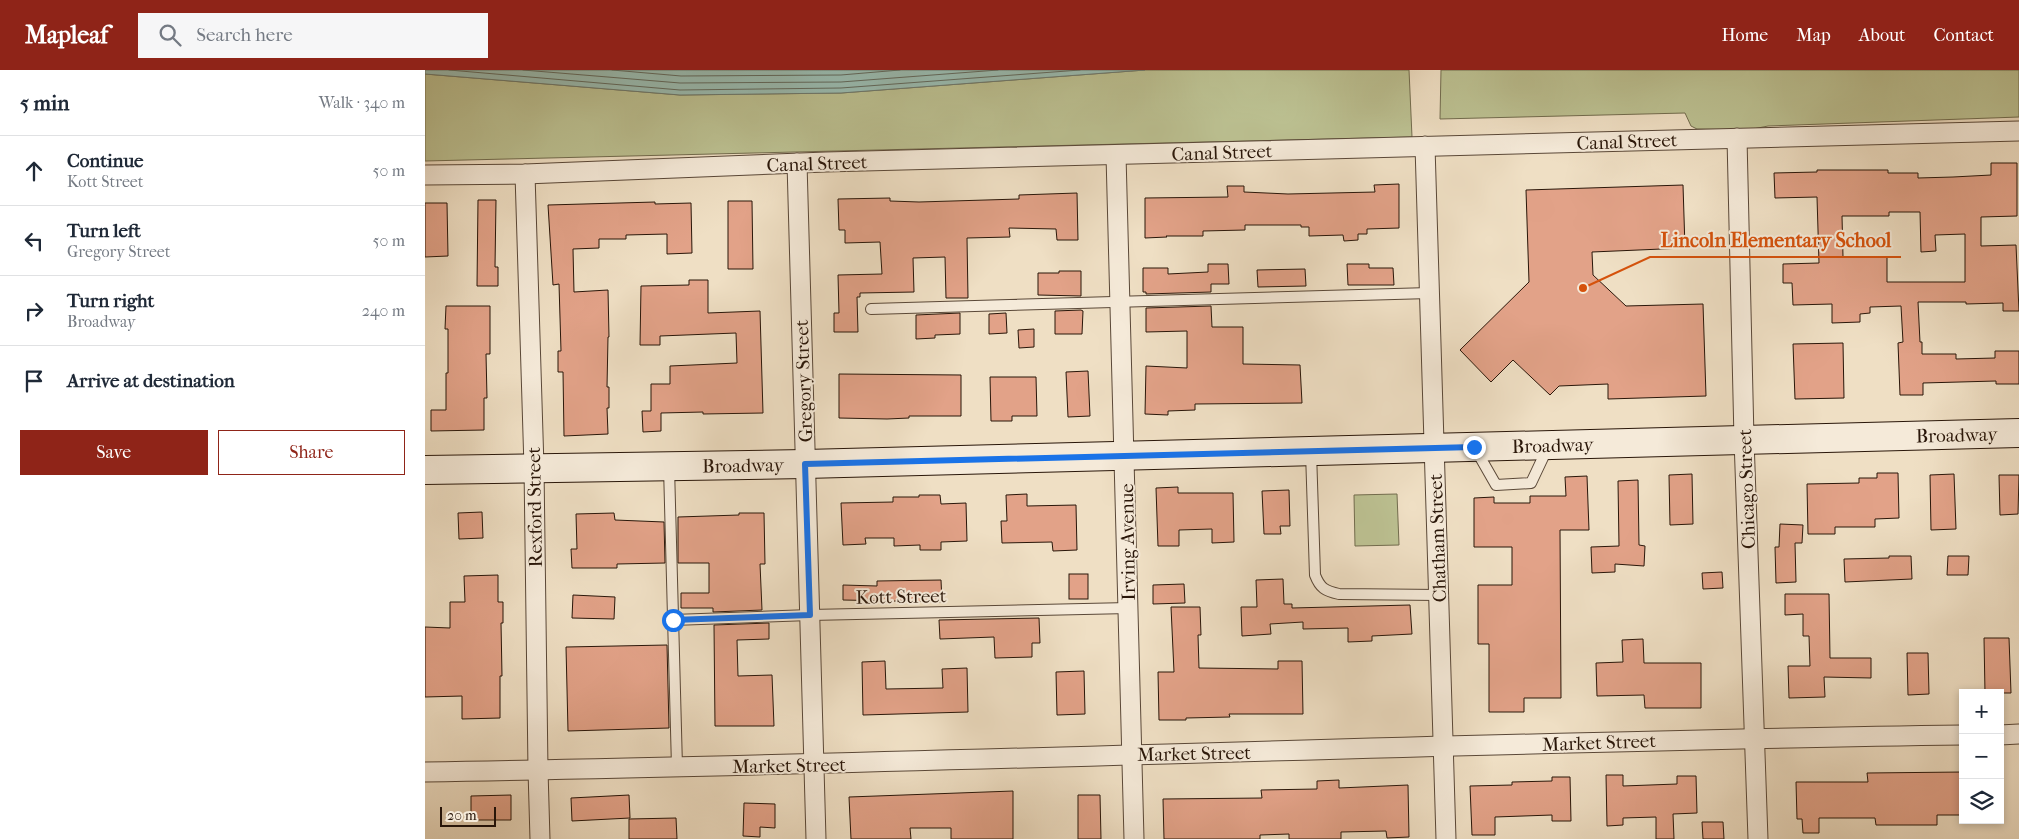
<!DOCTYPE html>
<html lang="en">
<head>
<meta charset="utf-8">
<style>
  body { margin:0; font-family:"IM FELL French Canon",serif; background:#f6f6f7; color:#1f2937 }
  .controls { position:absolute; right:15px; bottom:15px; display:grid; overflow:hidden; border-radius:0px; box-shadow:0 2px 8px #0003 }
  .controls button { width:45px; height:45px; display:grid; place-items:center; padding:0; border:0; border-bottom:1px solid #e0e1e3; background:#fff; color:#1f2937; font:25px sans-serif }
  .scale { position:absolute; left:15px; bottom:12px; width:56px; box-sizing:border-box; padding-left:5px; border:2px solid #291609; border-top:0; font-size:14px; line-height:18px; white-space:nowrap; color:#291609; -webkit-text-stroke:4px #f5ead9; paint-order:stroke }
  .stop { position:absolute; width:15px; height:15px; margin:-11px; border:4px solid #1a73e8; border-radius:50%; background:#fff }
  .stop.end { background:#1a73e8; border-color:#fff; box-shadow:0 1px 5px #0008 }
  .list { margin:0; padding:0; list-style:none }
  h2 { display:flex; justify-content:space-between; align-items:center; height:65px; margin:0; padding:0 20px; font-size:21px }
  h2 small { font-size:16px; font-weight:400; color:#747a83 }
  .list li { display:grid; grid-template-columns:32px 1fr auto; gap:15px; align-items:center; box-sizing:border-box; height:70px; padding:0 20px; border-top:1px solid #e0e1e3 }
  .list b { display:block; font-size:19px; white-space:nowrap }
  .list p { margin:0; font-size:16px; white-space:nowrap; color:#747a83 }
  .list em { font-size:16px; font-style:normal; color:#747a83 }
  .actions { display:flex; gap:10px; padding:15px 20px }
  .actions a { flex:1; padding:11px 0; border:1px solid #8f2418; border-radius:0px; text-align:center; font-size:18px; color:#8f2418 }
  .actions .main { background:#8f2418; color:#fff }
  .icon { flex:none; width:28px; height:28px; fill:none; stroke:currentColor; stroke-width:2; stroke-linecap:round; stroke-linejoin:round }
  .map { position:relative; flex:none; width:1594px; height:769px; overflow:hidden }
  header { display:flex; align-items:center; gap:30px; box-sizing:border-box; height:70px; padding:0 25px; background:#8f2418; color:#fff }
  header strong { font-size:24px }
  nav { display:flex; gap:28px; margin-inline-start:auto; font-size:18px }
  .search { width:350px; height:45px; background:#f6f6f7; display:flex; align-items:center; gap:12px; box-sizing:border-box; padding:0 18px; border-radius:0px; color:#747a83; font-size:19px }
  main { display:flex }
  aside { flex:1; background:#fff }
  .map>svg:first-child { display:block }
  .green { fill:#bcc192; stroke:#726c4e }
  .water { fill:#9abdb3; stroke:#6d7a6f }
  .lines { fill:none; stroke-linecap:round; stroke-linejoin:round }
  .shore { stroke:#626a5e; stroke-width:1 }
  .building { fill:#e2a288; stroke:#291609; fill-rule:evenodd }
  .lane-casing { stroke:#5a4838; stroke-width:12 }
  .street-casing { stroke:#5a4838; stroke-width:21 }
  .secondary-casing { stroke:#291609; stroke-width:30 }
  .lane { stroke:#f5ead9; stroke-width:10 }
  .street { stroke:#f5ead9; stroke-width:19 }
  .secondary { stroke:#f5ead9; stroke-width:28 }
  .route { stroke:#1a73e8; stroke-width:6 }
  .labels { text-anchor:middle; stroke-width:4; stroke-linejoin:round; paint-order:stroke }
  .street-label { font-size:19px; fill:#291609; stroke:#f5ead9 }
  .leader { fill:none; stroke:#d5520c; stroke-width:2 }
  .callout-dot { fill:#d5520c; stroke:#f5ead9; stroke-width:2 }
  .callout-label { font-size:20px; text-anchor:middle; font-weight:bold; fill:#d5520c; stroke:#f5ead9; stroke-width:4; stroke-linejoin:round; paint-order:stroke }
</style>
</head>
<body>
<header>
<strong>Mapleaf</strong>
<div class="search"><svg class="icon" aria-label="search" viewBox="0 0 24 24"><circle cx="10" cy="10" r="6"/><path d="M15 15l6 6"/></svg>Search here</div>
<nav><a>Home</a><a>Map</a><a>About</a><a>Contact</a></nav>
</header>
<main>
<aside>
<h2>5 min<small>Walk · 340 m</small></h2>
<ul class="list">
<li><svg class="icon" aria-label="ahead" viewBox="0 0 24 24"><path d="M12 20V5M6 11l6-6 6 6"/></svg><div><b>Continue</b><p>Kott Street</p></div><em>50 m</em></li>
<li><svg class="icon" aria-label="left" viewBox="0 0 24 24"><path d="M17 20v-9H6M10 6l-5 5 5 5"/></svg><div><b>Turn left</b><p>Gregory Street</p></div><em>50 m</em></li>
<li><svg class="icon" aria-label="right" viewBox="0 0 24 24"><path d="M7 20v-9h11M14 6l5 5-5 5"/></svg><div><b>Turn right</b><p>Broadway</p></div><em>240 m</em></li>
<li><svg class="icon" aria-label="arrive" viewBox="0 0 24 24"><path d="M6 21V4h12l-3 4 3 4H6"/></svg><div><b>Arrive at destination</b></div></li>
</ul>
<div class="actions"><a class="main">Save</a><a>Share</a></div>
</aside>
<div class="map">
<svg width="1594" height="769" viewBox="0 0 1594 769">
  <rect width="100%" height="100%" fill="#efdfc4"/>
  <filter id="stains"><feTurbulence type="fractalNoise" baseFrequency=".004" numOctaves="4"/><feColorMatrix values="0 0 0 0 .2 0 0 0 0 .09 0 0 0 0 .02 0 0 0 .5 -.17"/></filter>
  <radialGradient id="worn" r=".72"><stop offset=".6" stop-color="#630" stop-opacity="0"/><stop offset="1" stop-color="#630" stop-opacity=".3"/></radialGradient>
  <g class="green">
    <polygon points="720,0 984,0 987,67 0,91 0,4 255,25 416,23"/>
    <polygon points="1016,0 1594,0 1594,47 1343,56 1323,60 1272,59 1266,56 1260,43 1015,49"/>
    <polygon points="972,424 974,475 930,476 929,425"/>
  </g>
  <polygon class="water" points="0,0 720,0 416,23 255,25 0,4"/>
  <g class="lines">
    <g class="shore">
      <polyline points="24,0 255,20 416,18 655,0"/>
      <polyline points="98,0 255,13 416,12 573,0"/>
      <polyline points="187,0 256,6 416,5 475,0"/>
    </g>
  </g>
  <g class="building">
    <path d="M1566,93h26v53l-36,1v29l35,-1 3,66h-16v-8l-37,1v-2h-48l2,40h2v12h34v5l39,-1v-7h24v33h-23v-3l-73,2v12h-23l-2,-52 5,-1 -2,-36 -31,1v6l-10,1v8l-28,1v-19l-39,1 -1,-22h-9v-19l36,-1 -2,-66 -42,1 -1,-25 43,-1v-2h71v3h30v5l35,-1 38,-2zM1464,142h31l1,40 15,-1 -1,-16 30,-1v48h-78v-25h-44l-1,-41h47z"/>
    <polygon points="974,114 974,158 942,159 942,164 933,164 933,170 919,171 918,165 884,166 884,157 876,157 876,155 820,155 820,160 778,161 778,166 741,166 742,167 720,168 720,128 803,127 802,116 819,116 819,122 863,124 950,122 949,115"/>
    <polygon points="1258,115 1260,178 1167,182 1168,205 1201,236 1278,234 1281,326 1183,329 1183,314 1134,316 1125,325 1088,290 1066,312 1035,280 1104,212 1101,120"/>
    <polygon points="652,123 653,170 632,170 631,159 584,158 585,167 542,168 543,228 521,228 520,187 488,188 489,222 435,223 435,227 432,227 433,262 409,262 409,243 414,243 413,205 457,204 455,172 420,173 420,160 414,160 413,129 465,128 465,131 494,132 594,129 594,125"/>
    <polygon points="53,130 71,130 70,197 73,197 73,216 52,216"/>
    <polygon points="303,131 327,131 328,199 303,199"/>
    <polygon points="230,132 230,134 266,133 267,183 242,184 242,164 201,165 201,169 174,169 174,178 148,179 149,222 183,220 184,267 183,267 182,317 184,317 184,338 182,338 183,364 139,366 138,302 133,302 133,281 136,281 134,214 128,215 123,135"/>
    <polygon points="0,133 22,133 23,186 0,187"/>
    <polygon points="783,194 803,194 804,214 786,214 786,222 721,224 721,222 718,222 718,198 743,198 743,204 783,202"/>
    <polygon points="922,194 944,194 944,198 968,198 969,215 923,215"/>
    <polygon points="880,199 881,216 833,217 832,200"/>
    <polygon points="634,201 656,201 656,226 613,225 613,203 634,203"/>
    <polygon points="264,210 283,210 283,243 335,241 338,343 278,344 278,342 236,343 236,361 218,362 217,341 226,341 226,314 245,314 245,296 312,293 311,263 235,266 235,275 215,275 216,216 264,215"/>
    <polygon points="21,236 65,236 65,284 61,284 62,328 59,328 59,360 6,361 6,340 21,340 21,303 23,303 23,259 20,259"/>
    <polygon points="786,236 787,257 818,257 818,294 875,295 877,333 770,334 770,340 743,341 743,345 720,344 721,296 762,298 762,261 721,262 721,238"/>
    <polygon points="656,240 658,241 657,264 630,264 630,241"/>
    <polygon points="535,243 535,264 510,265 510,268 491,269 491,245"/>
    <polygon points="581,243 582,263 564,264 564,244"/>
    <polygon points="609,259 609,277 594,278 593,260"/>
    <polygon points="1418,273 1419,328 1370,329 1368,274"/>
    <polygon points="663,301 665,346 643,347 641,302"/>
    <polygon points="414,304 536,305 536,346 484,346 484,348 462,349 414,348"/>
    <polygon points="565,307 611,307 612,346 587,346 587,351 566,351"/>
    <polygon points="1452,403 1473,403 1474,448 1450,449 1450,457 1410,457 1410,464 1383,464 1382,414 1434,413 1434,408 1452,408"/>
    <polygon points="1267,404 1268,454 1245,455 1244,405"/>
    <polygon points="1529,404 1531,459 1506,460 1505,405"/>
    <polygon points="1574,405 1594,405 1593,444 1575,445"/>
    <polygon points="1162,406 1164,460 1135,460 1136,628 1099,628 1099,642 1064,642 1064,574 1053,574 1053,515 1087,515 1087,477 1049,477 1049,428 1069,427 1069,433 1105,433 1105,426 1141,426 1140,407"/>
    <polygon points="1213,410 1214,475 1220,476 1219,496 1190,494 1190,502 1167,503 1166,477 1194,476 1193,411"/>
    <polygon points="753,417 753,423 808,423 809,472 787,473 787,459 754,460 754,476 733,476 731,418"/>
    <polygon points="864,420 865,456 855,456 856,464 839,464 837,421"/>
    <polygon points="602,424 602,436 651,435 652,480 628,481 627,472 577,473 576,451 582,451 581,425"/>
    <polygon points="494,425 515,425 516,434 541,433 542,471 516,472 516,480 495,480 495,475 469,476 469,468 440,468 441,474 418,475 416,433 468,432 468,427 494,427"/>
    <polygon points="57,442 58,468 34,469 33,443"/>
    <polygon points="189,443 190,450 239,452 240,493 192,494 192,498 147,498 146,479 152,479 151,444"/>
    <polygon points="314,443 339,443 340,494 335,494 337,540 288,542 288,538 256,538 256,523 284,523 284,493 253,493 253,447 314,445"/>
    <polygon points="1355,454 1378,455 1377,473 1370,473 1371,512 1351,513 1350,477 1354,477"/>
    <polygon points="1464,486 1486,486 1487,509 1420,512 1419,489 1464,488"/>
    <polygon points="1523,486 1544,486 1543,505 1522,505"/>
    <polygon points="1297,502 1298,518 1278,519 1277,503"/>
    <rect x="644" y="504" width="19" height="25"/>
    <polygon points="73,505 73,532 78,532 78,553 76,553 77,606 75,606 75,648 37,649 37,626 0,627 0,557 25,558 25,532 40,532 39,506"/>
    <polygon points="858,509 859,534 867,534 867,538 985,535 987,564 947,566 947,571 923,572 923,558 878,559 878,552 845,554 846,564 817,566 816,537 832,537 831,510"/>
    <polygon points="516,510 517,532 418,530 418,515 452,516 452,511"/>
    <polygon points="759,514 760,533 728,534 728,515"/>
    <polygon points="1360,524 1404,524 1405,588 1446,588 1446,608 1399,607 1400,627 1364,628 1363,596 1385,596 1384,566 1378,566 1378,544 1360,545"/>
    <polygon points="148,525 190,527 189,549 147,548"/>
    <polygon points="746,537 775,537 776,565 773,565 774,598 853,599 853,591 877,591 878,644 804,644 805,647 761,648 761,650 734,650 733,602 749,602"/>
    <polygon points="614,548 615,573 607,573 607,587 570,588 569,567 515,569 514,550"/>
    <polygon points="344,553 344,569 312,570 313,606 347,605 349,656 290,656 289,555"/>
    <polygon points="1559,568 1584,568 1586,623 1560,623"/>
    <polygon points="1218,569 1219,593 1276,593 1276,638 1220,638 1219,625 1172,626 1171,593 1198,592 1197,570"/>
    <polygon points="242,575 244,658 143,661 141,577"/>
    <polygon points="1482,583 1503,583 1504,624 1483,625"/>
    <polygon points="460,591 461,619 518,618 517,599 542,598 543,642 438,645 437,592"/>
    <polygon points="659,601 660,644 632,645 631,602"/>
    <polygon points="1538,702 1538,745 1512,745 1512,755 1451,755 1450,748 1394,748 1394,763 1378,763 1377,749 1372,749 1371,712 1443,712 1442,703"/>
    <polygon points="1181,705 1198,705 1198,716 1252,714 1252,706 1271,706 1272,743 1248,744 1249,769 1231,769 1231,747 1198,748 1198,755 1182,756"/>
    <polygon points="1127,707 1145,707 1146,751 1127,751 1127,745 1070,747 1070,765 1047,765 1045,716 1087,715 1087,712 1127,711"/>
    <polygon points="914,710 914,718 983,715 984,767 962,768 961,761 916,762 916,769 864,769 864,764 835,765 835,769 739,769 738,729 837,728 836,720 892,719 892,711"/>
    <polygon points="588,721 588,769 526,769 526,758 485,758 486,769 426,769 424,727"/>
    <polygon points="86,725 86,750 46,750 46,726"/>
    <polygon points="204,725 205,748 147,751 146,728"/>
    <polygon points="653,725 675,725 676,769 653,769"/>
    <polygon points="319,733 350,734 350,758 335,757 335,767 318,766"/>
    <polygon points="251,748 252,769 204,769 204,749"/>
    <polygon points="1277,752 1298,752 1299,769 1278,769"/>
  </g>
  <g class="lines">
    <defs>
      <g id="lane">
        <polyline points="446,239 1005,223"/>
        <polyline points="1051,380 1071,415 1106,413 1123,377"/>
        <path d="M886,382l4,123c5,13 10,16 24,19l100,1"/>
        <polyline points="244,397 252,697"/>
        <polyline points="248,550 385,545 704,538"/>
      </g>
      <g id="street">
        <polyline points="1312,68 1319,369 1333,769"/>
        <polyline points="1000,76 1021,769"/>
        <polyline points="691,85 709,769"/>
        <polyline points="372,93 391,769"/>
        <polyline points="100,104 109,397 113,700 115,769"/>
        <polyline points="0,105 100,104 401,92 1594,61"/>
        <polyline points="1575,665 1594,664"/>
        <path d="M0,702c513,-8 1025,-30 1538,-37"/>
      </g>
      <g id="secondary">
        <path id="s1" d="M0,400l380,-6 1214,-31"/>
      </g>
    </defs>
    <use href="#lane" class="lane-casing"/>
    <use href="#street" class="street-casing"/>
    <use href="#secondary" class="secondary-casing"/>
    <use href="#lane" class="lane"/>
    <use href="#street" class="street"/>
    <use href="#secondary" class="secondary"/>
  </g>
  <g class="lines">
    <polyline class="route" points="248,550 385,545 380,394 1049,377"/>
  </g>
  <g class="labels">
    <g class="street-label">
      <text transform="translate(1202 71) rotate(-2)" y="7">Canal Street</text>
      <text transform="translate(797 82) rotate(-2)" y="7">Canal Street</text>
      <text transform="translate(392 93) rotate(-2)" y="7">Canal Street</text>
      <text transform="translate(378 311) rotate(-92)" y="7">Gregory Street</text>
      <text dy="7" stroke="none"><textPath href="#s1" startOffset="1532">Broadway</textPath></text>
      <text dy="7" stroke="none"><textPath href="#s1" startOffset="1128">Broadway</textPath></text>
      <text dy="7" stroke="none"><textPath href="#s1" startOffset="318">Broadway</textPath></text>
      <text transform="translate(1321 419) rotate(-92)" y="7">Chicago Street</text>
      <text transform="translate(109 437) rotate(-91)" y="7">Rexford Street</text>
      <text transform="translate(1012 468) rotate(-92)" y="7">Chatham Street</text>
      <text transform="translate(702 472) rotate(-91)" y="7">Irving Avenue</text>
      <text transform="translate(476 526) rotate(-1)" y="7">Kott Street</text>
      <text transform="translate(1174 672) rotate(-2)" y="7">Market Street</text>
      <text transform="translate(769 683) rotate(-1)" y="7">Market Street</text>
      <text transform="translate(364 695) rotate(-1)" y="7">Market Street</text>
    </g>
  </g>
  <path class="leader" d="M1158 218L1225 187H1476"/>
  <circle class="callout-dot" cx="1158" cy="218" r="5"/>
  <g class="callout-label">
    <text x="1351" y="177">Lincoln Elementary School</text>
  </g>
  <rect width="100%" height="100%" filter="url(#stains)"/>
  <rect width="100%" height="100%" fill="url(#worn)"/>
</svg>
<div class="controls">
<button>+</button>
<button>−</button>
<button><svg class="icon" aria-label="layers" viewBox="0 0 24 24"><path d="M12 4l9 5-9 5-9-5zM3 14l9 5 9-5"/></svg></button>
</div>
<div class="scale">20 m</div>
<div class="stop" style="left:248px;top:550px"></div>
<div class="stop end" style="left:1049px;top:377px"></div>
</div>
</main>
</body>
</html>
